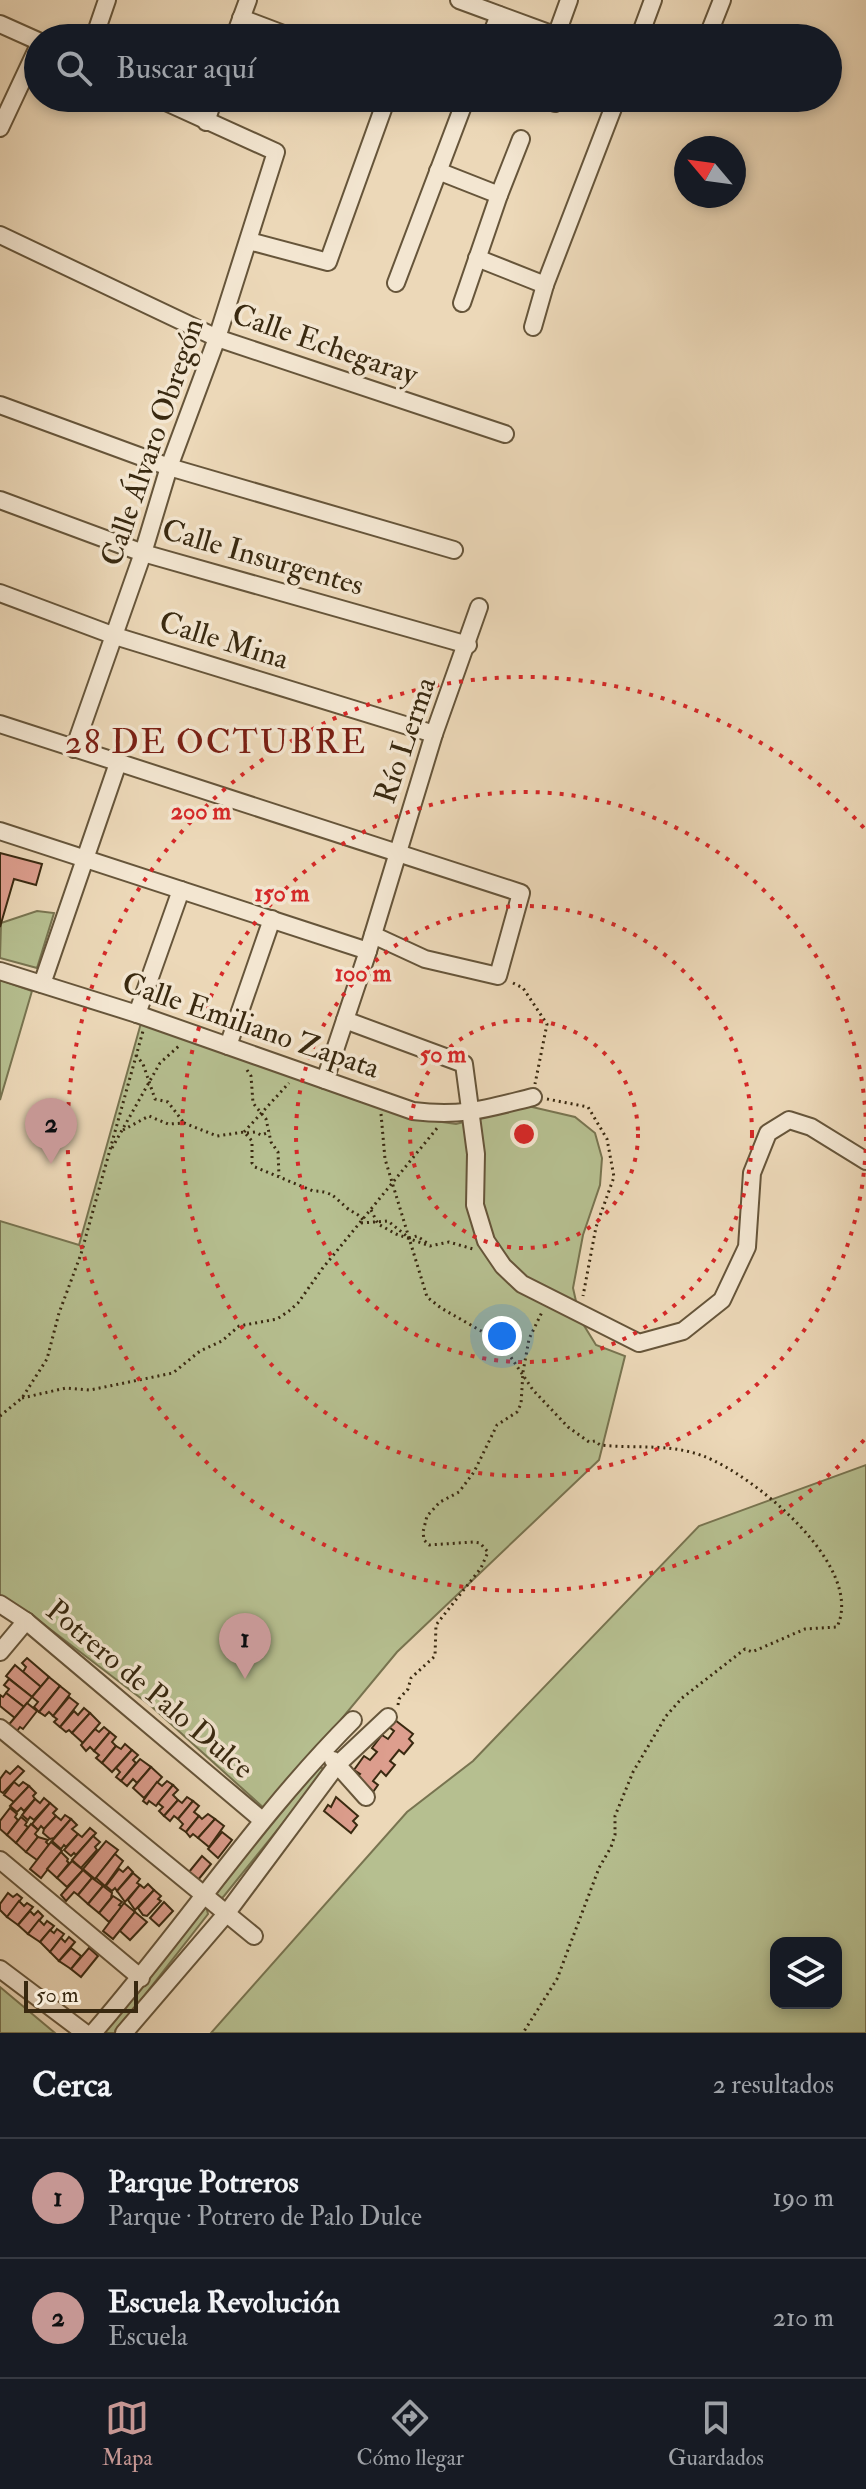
<!DOCTYPE html>
<html lang="es">
<head>
<meta charset="utf-8">
<style>
  body { margin:0; font-family:"IM FELL Double Pica",serif; background:#20242c; color:#f1f3f6 }
  .controls { position:absolute; right:24px; bottom:24px; display:grid; overflow:hidden; border-radius:16px; box-shadow:0 4px 12px #0003 }
  .controls button { width:72px; height:72px; display:grid; place-items:center; padding:0; border:0; border-bottom:2px solid #363941; background:#171b24; color:#f1f3f6; font:40px sans-serif }
  .compass { position:absolute; left:674px; top:136px; width:72px; height:72px; border-radius:50%; background:#171b24; box-shadow:0 4px 12px #0003; rotate:299deg }
  .scale { position:absolute; left:24px; bottom:20px; width:114px; box-sizing:border-box; padding-left:8px; border:4px solid #392910; border-top:0; font-size:22px; line-height:28px; white-space:nowrap; color:#392910; -webkit-text-stroke:6px #f3e6d1; paint-order:stroke }
  .you { position:absolute; left:502px; top:1336px; width:28px; height:28px; margin:-20px; border:6px solid #fff; border-radius:50%; background:#1a73e8; box-shadow:0 0 0 12px #1a73e833 }
  .badge { display:grid; place-items:center; width:52px; height:52px; border-radius:50%; background:#c59692; color:#111; font-size:26px; font-weight:700 }
  .pin { position:absolute; translate:-50% -66px; filter:drop-shadow(0 2px 4px #0008) }
  .pin::after { content:''; position:absolute; top:42px; width:28px; height:24px; background:inherit; clip-path:polygon(0 0,100% 0,50% 100%) }
  .list { margin:0; padding:0; list-style:none }
  h2 { display:flex; justify-content:space-between; align-items:center; height:104px; margin:0; padding:0 32px; font-size:34px }
  h2 small { font-size:26px; font-weight:400; color:#9ea1a6 }
  .list li { display:grid; grid-template-columns:52px 1fr auto; gap:24px; align-items:center; box-sizing:border-box; height:120px; padding:0 32px; border-top:2px solid #363941 }
  .list b { display:block; font-size:30px; white-space:nowrap }
  .list p { margin:0; font-size:26px; white-space:nowrap; color:#9ea1a6 }
  .list em { font-size:26px; font-style:normal; color:#9ea1a6 }
  .icon { flex:none; width:44px; height:44px; fill:none; stroke:currentColor; stroke-width:2; stroke-linecap:round; stroke-linejoin:round }
  .map { position:relative; flex:none; width:866px; height:2033px; overflow:hidden }
  .search { position:absolute; background:#171b24; box-shadow:0 4px 12px #0003; left:24px; right:24px; top:24px; height:88px; display:flex; align-items:center; gap:20px; box-sizing:border-box; padding:0 28px; border-radius:44px; color:#9ea1a6; font-size:30px }
  .sheet { height:344px; background:#171b24 }
  nav { display:flex; justify-content:space-around; align-items:center; box-sizing:border-box; height:112px; border-top:2px solid #363941; background:#171b24; font-size:22px; color:#9ea1a6 }
  nav a { display:grid; justify-items:center; gap:4px }
  nav .on { color:#c59692 }
  .map>svg:first-child { display:block }
  .green { fill:#b6bf90; stroke:#787450; stroke-width:2; fill-rule:evenodd }
  .building { fill:#dd9e8e; stroke:#392910; stroke-width:2 }
  .lines { fill:none; stroke-linecap:round; stroke-linejoin:round }
  .minor-casing { stroke:#66553a; stroke-width:20 }
  .path { stroke:#392910; stroke-width:3; stroke-dasharray:2 4; stroke-linecap:butt }
  .minor { stroke:#f3e6d1; stroke-width:16 }
  .ring { fill:none; stroke:#d62828; stroke-width:4; stroke-dasharray:4 8 }
  .labels { text-anchor:middle; stroke-width:7; stroke-linejoin:round; paint-order:stroke }
  .street-label { font-size:30px; fill:#392910; stroke:#f3e6d1 }
  .quarter-label { font-size:34px; letter-spacing:2px; fill:#7a1f14; stroke:#f3e6d1 }
  .centre { fill:#d62828; stroke:#f3e6d1; stroke-width:4 }
  .ring-label { font-size:24px; text-anchor:middle; font-weight:bold; fill:#d62828; stroke:#f3e6d1; stroke-width:7; stroke-linejoin:round; paint-order:stroke }
</style>
</head>
<body>
<div class="map">
<svg width="866" height="2033" viewBox="0 0 866 2033">
  <rect width="100%" height="100%" fill="#ecd8b8"/>
  <filter id="stains"><feTurbulence type="fractalNoise" baseFrequency=".0025" numOctaves="4"/><feColorMatrix values="0 0 0 0 .2 0 0 0 0 .09 0 0 0 0 .02 0 0 0 .5 -.17"/></filter>
  <radialGradient id="worn" r=".72"><stop offset=".6" stop-color="#630" stop-opacity="0"/><stop offset="1" stop-color="#630" stop-opacity=".3"/></radialGradient>
  <g class="green">
    <polygon points="37,911 54,913 37,968 0,958 1,923"/>
    <polygon points="0,980 32,991 0,1100"/>
    <polygon points="141,1023 353,1099 414,1118 456,1124 528,1106 575,1117 595,1133 602,1158 600,1185 583,1235 573,1288 580,1319 596,1345 625,1356 599,1460 397,1652 266,1810 151,1706 29,1613 0,1598 0,1221 79,1245"/>
    <path d="M866,1465v568h-655l196,-221 66,-51 226,-235zM776,1943h60v60h-60z"/>
    <polygon points="318,1766 324,1769 324,1772 224,1896 220,1900 214,1897 252,1846"/>
    <polygon points="206,1906 208,1914 115,2033 104,2033 200,1909"/>
    <polygon points="0,1987 55,2033 0,2033"/>
  </g>
  <g class="building">
    <polygon points="0,853 42,864 36,885 14,879 0,927"/>
    <polygon points="27,1658 49,1677 41,1687 23,1672 26,1667 22,1663"/>
    <polygon points="15,1665 41,1687 32,1697 6,1676"/>
    <polygon points="49,1677 60,1686 39,1712 34,1707 38,1702 32,1697"/>
    <polygon points="9,1679 32,1697 24,1707 6,1693 9,1689 4,1685"/>
    <polygon points="60,1686 70,1694 53,1716 49,1712 45,1716 39,1712"/>
    <polygon points="6,1693 24,1707 15,1718 0,1706 0,1695 3,1697"/>
    <polygon points="69,1697 78,1704 60,1727 54,1722 57,1719 53,1716"/>
    <polygon points="27,1703 37,1711 23,1729 20,1727 14,1735 6,1728"/>
    <polygon points="84,1708 90,1713 72,1733 69,1730 66,1732 60,1727 74,1711 78,1715"/>
    <polygon points="90,1713 100,1723 83,1743 72,1733"/>
    <polygon points="395,1720 413,1734 409,1739 413,1743 404,1754 399,1750 390,1761 395,1765 386,1776 381,1771 373,1781 378,1785 373,1792 356,1778 360,1774 354,1770 364,1756 370,1760 377,1752 372,1748 382,1735 388,1739 394,1731 389,1727"/>
    <polygon points="104,1727 110,1732 94,1751 90,1747 86,1751 81,1745 95,1729 99,1732"/>
    <polygon points="110,1732 116,1737 112,1742 116,1746 102,1763 96,1758 99,1755 94,1751"/>
    <polygon points="125,1744 132,1750 112,1772 102,1763 116,1746 121,1749"/>
    <polygon points="132,1750 138,1755 133,1760 136,1763 121,1781 116,1777 120,1772 116,1768"/>
    <polygon points="140,1759 151,1767 137,1783 133,1779 127,1786 121,1781"/>
    <polygon points="18,1766 24,1771 3,1793 0,1791 0,1779 6,1771 10,1774"/>
    <polygon points="151,1767 162,1777 144,1798 133,1788"/>
    <polygon points="167,1781 173,1785 156,1806 149,1801 147,1804 143,1801 157,1782 162,1786"/>
    <polygon points="14,1782 19,1786 23,1782 29,1786 14,1802 4,1795"/>
    <polygon points="173,1785 178,1790 173,1795 178,1800 164,1816 159,1811 163,1807 158,1803"/>
    <polygon points="29,1786 36,1793 33,1796 35,1799 24,1811 21,1808 17,1812 10,1806"/>
    <polygon points="187,1797 193,1801 178,1819 174,1816 170,1821 164,1816 178,1800 182,1803"/>
    <polygon points="336,1797 358,1816 353,1821 357,1825 351,1833 324,1811 328,1805 331,1807"/>
    <polygon points="44,1798 50,1803 34,1820 30,1817 28,1820 22,1815 35,1799 40,1803"/>
    <polygon points="193,1801 199,1806 194,1812 199,1816 186,1832 180,1828 183,1824 178,1819"/>
    <polygon points="50,1803 57,1809 53,1813 56,1816 44,1829 41,1826 38,1830 32,1824"/>
    <polygon points="10,1808 17,1814 15,1817 18,1820 7,1835 0,1829 0,1821"/>
    <polygon points="208,1814 215,1819 198,1838 193,1834 190,1837 186,1832 199,1816 202,1819"/>
    <polygon points="65,1815 71,1819 54,1838 50,1839 43,1833 44,1829 56,1816 61,1820"/>
    <polygon points="21,1817 27,1822 25,1825 28,1827 16,1843 7,1835"/>
    <polygon points="71,1819 77,1825 72,1829 78,1834 66,1847 64,1845 61,1849 52,1841"/>
    <polygon points="215,1819 224,1826 209,1847 198,1838"/>
    <polygon points="31,1824 38,1830 35,1834 38,1837 26,1852 16,1843"/>
    <polygon points="90,1828 96,1833 76,1855 74,1853 71,1856 64,1850 78,1834 82,1837"/>
    <polygon points="222,1832 232,1840 218,1858 208,1849"/>
    <polygon points="93,1836 100,1842 95,1847 97,1850 81,1868 72,1860"/>
    <polygon points="38,1837 48,1840 46,1842 49,1845 37,1860 26,1852"/>
    <polygon points="106,1841 118,1850 95,1879 83,1869"/>
    <polygon points="51,1842 62,1851 41,1878 30,1869"/>
    <polygon points="61,1852 68,1859 67,1861 69,1863 57,1878 47,1869"/>
    <polygon points="115,1854 123,1861 105,1886 96,1878"/>
    <polygon points="202,1856 211,1864 198,1880 189,1872"/>
    <polygon points="72,1861 83,1870 67,1887 57,1878"/>
    <polygon points="128,1867 133,1872 117,1891 115,1888 112,1891 106,1886 119,1869 123,1872"/>
    <polygon points="83,1870 92,1878 78,1895 74,1892 66,1901 61,1895"/>
    <polygon points="133,1873 140,1879 137,1883 140,1885 125,1902 117,1891"/>
    <polygon points="92,1878 103,1886 88,1904 78,1895"/>
    <polygon points="148,1884 154,1890 135,1910 128,1900 140,1885 144,1888"/>
    <polygon points="103,1886 112,1893 111,1898 99,1913 88,1904"/>
    <polygon points="154,1890 161,1896 158,1899 161,1901 147,1916 143,1915 138,1908"/>
    <polygon points="8,1893 13,1897 17,1894 22,1898 7,1917 0,1910 0,1904"/>
    <polygon points="113,1896 122,1902 119,1905 122,1907 109,1922 99,1913"/>
    <polygon points="19,1901 24,1906 27,1903 33,1907 18,1925 7,1917"/>
    <polygon points="164,1902 173,1911 159,1926 150,1918"/>
    <polygon points="124,1903 135,1912 113,1939 103,1931"/>
    <polygon points="30,1911 34,1915 38,1911 43,1916 28,1934 18,1925"/>
    <polygon points="135,1912 147,1922 130,1940 120,1931"/>
    <polygon points="39,1920 44,1925 47,1921 54,1926 40,1942 28,1934"/>
    <polygon points="57,1929 64,1934 50,1952 40,1942 50,1930 54,1933"/>
    <polygon points="69,1937 75,1942 59,1961 50,1952 61,1938 65,1942"/>
    <polygon points="71,1948 81,1956 71,1969 59,1961"/>
    <polygon points="89,1948 98,1956 81,1977 71,1969"/>
  </g>
  <g class="lines">
    <defs>
      <g id="minor">
        <polyline points="459,0 562,38"/>
        <polyline points="241,18 294,38"/>
        <polyline points="0,24 38,41"/>
        <polyline points="556,36 569,0"/>
        <polyline points="94,38 107,0"/>
        <polyline points="234,38 248,0"/>
        <polyline points="490,38 499,15"/>
        <polyline points="639,38 653,0"/>
        <polyline points="707,38 722,0"/>
        <polyline points="555,103 557,98"/>
        <polyline points="206,122 214,98"/>
        <polyline points="0,128 38,47"/>
        <polyline points="438,171 499,195"/>
        <polyline points="0,235 217,338 505,434"/>
        <polyline points="249,241 328,262 387,98"/>
        <polyline points="477,258 545,285"/>
        <polyline points="396,283 466,98"/>
        <polyline points="462,303 499,195 521,139"/>
        <polyline points="533,327 545,285 617,98"/>
        <polyline points="0,405 169,467 454,550"/>
        <polyline points="0,500 143,553 468,645"/>
        <polyline points="0,593 115,636 434,734"/>
        <polyline points="0,724 521,893 498,976 425,959 373,935"/>
        <polyline points="74,749 143,553 169,467 217,338 276,152 157,98"/>
        <polyline points="0,831 368,951"/>
        <path d="M0,971l137,43 276,97c50,6 72,-2 120,-14"/>
        <polyline points="42,984 118,763"/>
        <polyline points="137,1014 181,890"/>
        <polyline points="345,1020 464,1064 476,1154 475,1205 486,1241 503,1266 522,1284 639,1343 683,1331 722,1300 747,1247 752,1173 768,1133 789,1120 811,1127 866,1161"/>
        <polyline points="228,1046 272,919"/>
        <polyline points="325,1080 368,951 434,734 479,607"/>
        <polyline points="0,1604 26,1621 262,1820"/>
        <polyline points="0,1652 26,1621"/>
        <polyline points="0,1728 254,1936"/>
        <polyline points="333,1760 366,1797"/>
        <polyline points="0,1860 141,1978"/>
        <polyline points="0,1969 85,2033"/>
        <path d="M93,2033c89,-102 164,-217 260,-313"/>
        <polyline points="124,2033 226,1914 337,1765 388,1717"/>
      </g>
    </defs>
    <use href="#minor" class="minor-casing"/>
    <g class="path">
      <polyline points="513,983 523,988 547,1024 535,1084"/>
      <polyline points="136,1055 143,1064 155,1099 168,1102 184,1123"/>
      <polyline points="247,1070 251,1076 253,1103 266,1119 271,1142 278,1152 279,1176"/>
      <polyline points="547,1099 588,1107 607,1139 614,1177 596,1227 583,1296"/>
      <path d="M381,1114l4,45 42,138 14,11 49,28 14,11 29,43 35,37 21,15 6,-1 5,4c35,4 69,-2 103,11 49,18 163,110 134,171l-32,2 -53,23 -7,-3 -63,49 -16,18 -33,56 -18,44v19l-4,12 -12,21 -42,111 -34,54"/>
      <path d="M123,1130l26,-14 19,8 16,-1 33,13 27,-4 8,9v22l3,4 58,24c19,0 21,6 34,17 6,5 11,5 16,12"/>
      <polyline points="244,1132 289,1083"/>
      <polyline points="247,1133 255,1132 261,1135 270,1132"/>
      <polyline points="112,1148 160,1063 180,1045"/>
      <polyline points="371,1210 378,1224 396,1234 430,1246 449,1242 473,1249"/>
      <polyline points="361,1223 388,1221 409,1238 417,1236 427,1243"/>
      <polyline points="22,1398 66,1388 90,1390 173,1373 200,1351 222,1341 239,1326 277,1319 289,1311 298,1303 322,1269 438,1127"/>
      <polyline points="0,1416 22,1398 47,1359 59,1313 81,1254 143,1031"/>
      <polyline points="398,1705 399,1699 408,1689 411,1678 435,1656 436,1625 481,1568 488,1552 480,1543 473,1542 429,1545 424,1540 423,1532 427,1516 440,1502 459,1492 474,1472 497,1425 517,1412 521,1404 523,1372 529,1339 542,1312"/>
    </g>
    <use href="#minor" class="minor"/>
  </g>
  <g class="ring">
    <circle cx="524" cy="1134" r="114"/>
    <circle cx="524" cy="1134" r="228"/>
    <path d="M866 1137A342 342 0 1 1 866 1131"/>
    <path d="M864 1440A457 457 0 1 1 864 828"/>
  </g>
  <g class="labels">
    <g class="street-label">
      <text transform="translate(325 344) rotate(19)" y="10">Calle Echegaray</text>
      <text transform="translate(152 442) rotate(-71)" y="10">Calle Álvaro Obregón</text>
      <text transform="translate(263 557) rotate(16)" y="10">Calle Insurgentes</text>
      <text transform="translate(224 640) rotate(17)" y="10">Calle Mina</text>
      <text transform="translate(405 740) rotate(-71)" y="10">Río Lerma</text>
      <text transform="translate(251 1025) rotate(19)" y="10">Calle Emiliano Zapata</text>
      <text transform="translate(150 1689) rotate(40)" y="10">Potrero de Palo Dulce</text>
    </g>
    <g class="quarter-label">
      <text x="216" y="753">28 DE OCTUBRE</text>
    </g>
  </g>
  <circle cx="524" cy="1134" r="12" class="centre"/>
  <g class="ring-label">
    <text x="201" y="819">200 m</text>
    <text x="282" y="901">150 m</text>
    <text x="363" y="981">100 m</text>
    <text x="443" y="1062">50 m</text>
  </g>
  <rect width="100%" height="100%" filter="url(#stains)"/>
  <rect width="100%" height="100%" fill="url(#worn)"/>
</svg>
<div class="controls">
<button><svg class="icon" aria-label="layers" viewBox="0 0 24 24"><path d="M12 4l9 5-9 5-9-5zM3 14l9 5 9-5"/></svg></button>
</div>
<svg class="compass" viewBox="-18 -18 36 36"><path d="M0-13l5 13h-10z" fill="#e53935"/><path d="M0 13l5-13h-10z" fill="#9ea1a6"/></svg>
<div class="scale">50 m</div>
<div class="you"></div>
<div class="pin badge" style="left:245px;top:1679px">1</div>
<div class="pin badge" style="left:51px;top:1164px">2</div>
<div class="search"><svg class="icon" aria-label="search" viewBox="0 0 24 24"><circle cx="10" cy="10" r="6"/><path d="M15 15l6 6"/></svg>Buscar aquí</div>
</div>
<section class="sheet">
<h2>Cerca<small>2 resultados</small></h2>
<ul class="list">
<li><span class="badge">1</span><div><b>Parque Potreros</b><p>Parque · Potrero de Palo Dulce</p></div><em>190 m</em></li>
<li><span class="badge">2</span><div><b>Escuela Revolución</b><p>Escuela</p></div><em>210 m</em></li>
</ul>
</section>
<nav>
<a class="on"><svg class="icon" aria-label="map" viewBox="0 0 24 24"><path d="M3 6l6-2 6 2 6-2v14l-6 2-6-2-6 2zM9 4v14M15 6v14"/></svg>Mapa</a>
<a><svg class="icon" aria-label="directions" viewBox="0 0 24 24"><path d="M12 3l9 9-9 9-9-9zM9 14v-3h6M13 9l2 2-2 2"/></svg>Cómo llegar</a>
<a><svg class="icon" aria-label="saved" viewBox="0 0 24 24"><path d="M7 4h10v16l-5-4-5 4z"/></svg>Guardados</a>
</nav>
</body>
</html>
